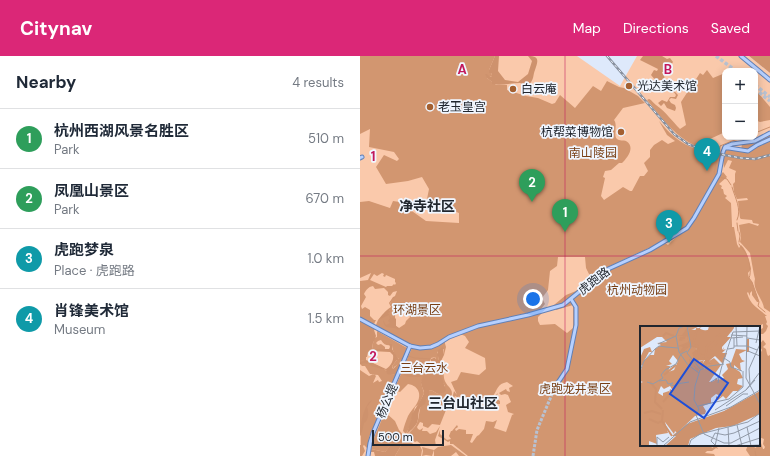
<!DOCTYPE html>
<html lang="en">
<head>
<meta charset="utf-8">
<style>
  body { margin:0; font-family:"DM Sans","Noto Sans SC",sans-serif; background:#f2f2f3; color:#1f2937 }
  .controls { position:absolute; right:12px; top:12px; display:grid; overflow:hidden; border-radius:8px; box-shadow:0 2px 10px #0003 }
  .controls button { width:36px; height:36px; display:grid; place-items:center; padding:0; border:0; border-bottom:1px solid #e0e1e3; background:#fff; color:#1f2937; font:20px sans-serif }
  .scale { position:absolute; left:12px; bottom:10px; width:72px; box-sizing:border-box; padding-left:4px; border:2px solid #21262e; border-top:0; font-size:11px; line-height:14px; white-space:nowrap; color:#21262e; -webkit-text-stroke:3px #f0f6ff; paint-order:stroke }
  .you { position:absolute; left:173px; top:243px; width:14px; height:14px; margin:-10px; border:3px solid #fff; border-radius:50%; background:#1a73e8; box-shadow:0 0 0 6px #1a73e833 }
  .badge { display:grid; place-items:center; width:26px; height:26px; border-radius:50%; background:#db2777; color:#fff; font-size:13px; font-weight:700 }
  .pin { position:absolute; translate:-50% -33px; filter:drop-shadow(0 1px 2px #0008) }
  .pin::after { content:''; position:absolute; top:21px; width:14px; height:12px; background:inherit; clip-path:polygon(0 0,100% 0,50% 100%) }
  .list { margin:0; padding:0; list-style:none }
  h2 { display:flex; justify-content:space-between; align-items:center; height:52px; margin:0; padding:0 16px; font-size:17px }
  h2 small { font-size:13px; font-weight:400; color:#747a83 }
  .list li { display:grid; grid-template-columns:26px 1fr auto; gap:12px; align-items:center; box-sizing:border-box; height:60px; padding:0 16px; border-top:1px solid #e0e1e3 }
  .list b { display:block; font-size:15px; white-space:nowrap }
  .list p { margin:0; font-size:13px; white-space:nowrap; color:#747a83 }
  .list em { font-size:13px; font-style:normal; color:#747a83 }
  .map { position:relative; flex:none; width:410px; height:400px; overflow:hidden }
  header { display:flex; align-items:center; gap:24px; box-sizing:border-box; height:56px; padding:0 20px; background:#db2777; color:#fff }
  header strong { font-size:19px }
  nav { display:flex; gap:22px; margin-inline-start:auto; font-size:14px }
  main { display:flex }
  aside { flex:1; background:#fff }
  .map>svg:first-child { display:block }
  .green { fill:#fac9ab; fill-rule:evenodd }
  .forest { fill:#d29670; fill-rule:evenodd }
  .water { fill:#ce926d; fill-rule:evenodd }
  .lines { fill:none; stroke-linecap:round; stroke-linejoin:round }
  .stream { stroke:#ce926d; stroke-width:1 }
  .canal { stroke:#ce926d; stroke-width:2 }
  .major-tunnel { stroke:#b8c2d2; stroke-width:3; stroke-dasharray:3 1.5; stroke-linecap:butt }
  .highway-tunnel { stroke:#b8c2d2; stroke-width:3.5; stroke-dasharray:3.5 2; stroke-linecap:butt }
  .major-casing { stroke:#6280b6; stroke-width:5 }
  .major { stroke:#b6d0ff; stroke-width:3 }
  .rail-casing { stroke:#878f9d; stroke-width:2.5 }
  .rail { stroke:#f0f6ff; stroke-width:1; stroke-dasharray:3; stroke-linecap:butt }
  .grid { fill:none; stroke:#c2185b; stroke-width:1; stroke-opacity:0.55 }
  .poi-dot { fill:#a46031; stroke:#f0f6ff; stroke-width:1.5 }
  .labels { text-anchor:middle; stroke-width:3.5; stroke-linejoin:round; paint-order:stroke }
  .poi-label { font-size:12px; fill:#21262e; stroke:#f0f6ff; text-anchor:start }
  .park-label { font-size:12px; fill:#783f15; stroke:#f0f6ff }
  .street-label { font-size:12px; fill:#21262e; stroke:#f0f6ff }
  .quarter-label { font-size:14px; font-weight:bold; fill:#21262e; stroke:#f0f6ff }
  .inset-river { fill:none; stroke:#ce926d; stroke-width:2 }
  .inset-road { fill:none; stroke:#929ba9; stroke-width:1 }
  .view { fill:#1d4ed8; fill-opacity:0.15; stroke:#1d4ed8; stroke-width:2 }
  .inset-edge { fill:none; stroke:#21262e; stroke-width:2 }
  .grid-label { font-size:13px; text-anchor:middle; font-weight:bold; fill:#c2185b; stroke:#f0f6ff; stroke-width:3.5; stroke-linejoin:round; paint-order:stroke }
</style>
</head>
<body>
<header>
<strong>Citynav</strong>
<nav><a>Map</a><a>Directions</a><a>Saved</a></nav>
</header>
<main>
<aside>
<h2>Nearby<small>4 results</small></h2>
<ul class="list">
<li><span class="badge" style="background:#2e9e5b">1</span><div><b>杭州西湖风景名胜区</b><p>Park</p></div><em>510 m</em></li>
<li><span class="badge" style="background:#2e9e5b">2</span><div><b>凤凰山景区</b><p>Park</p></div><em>670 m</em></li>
<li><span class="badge" style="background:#0f9aa8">3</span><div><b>虎跑梦泉</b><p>Place · 虎跑路</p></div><em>1.0 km</em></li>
<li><span class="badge" style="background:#0f9aa8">4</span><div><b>肖锋美术馆</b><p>Museum</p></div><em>1.5 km</em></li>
</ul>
</aside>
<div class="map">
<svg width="410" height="400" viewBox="0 0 410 400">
  <rect width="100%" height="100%" fill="#dee9fb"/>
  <path class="green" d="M0,0h217l43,30 17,-30h112l21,17v383h-410zM365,15h30v66h-30zM281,271h118v118h-118z"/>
  <g class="forest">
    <path d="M0,0h135l-6,14 3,5v1l-5,2 9,7h11v5l19,6 12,2 14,6 3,-1 5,-8 15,13 18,-22 8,5 6,-10 12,6 5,1 14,8 7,7 -22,5 -9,12c4,5 -1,15 3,19 2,2 7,1 9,2 10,6 1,17 -4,22h-3l-8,7 -6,1 -2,6 2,1 -4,18 3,4 19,-13 7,4h2l8,-15h4l4,-5 -4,-8 6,-6v-7l4,-5 8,-5 6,4 7,-3 -8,-6 -8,-14c19,23 33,29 62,34l-4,21 -18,34 -13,18 -26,15 -50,23 2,2 53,-25 3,2c9,-10 20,-15 27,-26 10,-15 15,-34 28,-47l4,5 -8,7 3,2 -1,2 1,1h1l1,5 3,2 -2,2 6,5 1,22v2h2l3,17 2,4 2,-3c7,7 7,15 10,24l-3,4 1,5 3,4 7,20h-2l-5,-7v-4l-2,2v3l-2,-4 -1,1c4,13 11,15 20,23h-2l2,6 -1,2 2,2 -2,5 -3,3h-4l2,-5 2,-1v-4l-2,1v3l-120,-1v118h74l-4,1 1,2 3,-2 2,1 1,2 -2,-1 -4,3h-5l-2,2 9,1 1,2h-247l-15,-12h-3v-3l-2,1 -10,-6 2,-6v4l7,6 4,-1 -2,-3 2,-5h1l5,-6 1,2 -3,2 1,2 3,-2 7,1v4h7l-3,8 2,1 5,-7 2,-1 5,-6 2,-8 7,1 4,-2 -3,8 12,4 6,-17 2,-1 -6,-2 -2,-7 5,-3 -3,-7 -3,-1 -4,1 -2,-2 7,-4 1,2 3,1 -1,-4 4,-2 -6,-4c-10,2 -9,7 -14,14l1,1 4,-4 -2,5 4,3v3h-4c-8,-11 -26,-1 -38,-8l3,3 -6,-3 -5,11 4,-16 3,4 -6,-13 6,-2 4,-8 18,3 7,-6 -1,-11 -20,-10 4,-6 -4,-6 -7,-3 -14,7 2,7 -2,8v-6l-7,3 2,6 -1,2h-3l1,-3 -5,1c-2,4 1,8 -5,10l-3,-1 1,-5 -17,3 -2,-1 7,-16 -36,-23 2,-5 9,-7 5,-6 -2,-4 5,-7 2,-5 -4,1 -3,4 -2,-1v-3l-4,-4 -9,1 -2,-3c-5,1 -7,4 -9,8l2,3 -5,9 1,3 3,-2 5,3v6l4,4h2l-2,4 -14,-6v-37l8,-1 3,-7 -11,5v-76l9,-1 21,7 3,-7 20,3 -4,5 17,12 33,2v-10l-32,-14 2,-10 -7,-12 -14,4 -22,3 -10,-17 8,-12 13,6 2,-2 -5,-7 -25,-5 1,-18 -10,5zM198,201h27l1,11 5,10 -15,13 -10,4 -12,10 2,5 17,-5v23l-6,5 -12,-9 -15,1 -2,-4v-4l5,-5 -33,8 31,-11 4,-5 -3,-6 6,-8 2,-19 7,-5zM22,217l2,1 -1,2 2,1 1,-2 9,4v3l1,1 -1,2 -1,-1 -2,2h-5l-1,1 -16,-7 4,-6 3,2zM40,255l6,3 3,-1 1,4 -4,4 -1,3 -6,4 -3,-2 -5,-8h4v-3z"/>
    <path d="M347,14l6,8 12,-5v59l-15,7 -3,11c-28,-8 -42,-28 -60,-50l2,-1c3,1 4,4 7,6 10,7 16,16 24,24l6,-4 -5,-23 19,-29 3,2z"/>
    <polygon points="395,33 410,51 410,64 400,66 395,64"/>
    <path d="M410,77v179l-6,-4c-1,-9 -12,-18 -9,-29l-1,-4 -4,-22 -10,-11 1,-5 -2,-12 10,-2 9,3 1,-2 -6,-1 -1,-3 -11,-1 -1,-1 -2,-17 10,-1 -1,-2 -10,1 -3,-7 -1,-8 2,-2v-8l1,-3 -7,-3 3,-7 -4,-1 -4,8 -1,-9 2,-9 4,-2 12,2 1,-6 12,-2z"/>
    <path d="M17,275l30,17 -5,14 -8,5v2l-2,-3 5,-6 2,-1c-4,-2 -7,-10 -7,-14 -5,1 -8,0 -11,-5l-3,1 -2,2 2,2 3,-1 4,3v3l-13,-1 2,-11 3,-1z"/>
    <polygon points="403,284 406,288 403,291 406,293 407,298 408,300 410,299 410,400 390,400 386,394 388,389 394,389 394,391 396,392 397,389 399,389 400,384 403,393 404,393 405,391 403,388 404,383 399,381 399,300 402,294 399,289"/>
    <path d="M0,304c10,0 24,8 32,15l5,-2 -14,34 -4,-4 -4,8 2,2 5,-3 -13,27 -1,12 -4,-4 -1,1 2,5 -3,5h-2v-11h1v-10l-1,1v-66l9,6 5,-2 2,2 -3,7 5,-3 1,2 3,-1 -4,-6 -8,-1 -5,-8h-3l-2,-2z"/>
    <path d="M83,305c1,5 0,11 1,17 2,10 11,9 7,21l-4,-2 -1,1 4,2 -10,25 -8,-1 -4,4 -5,-2v-3l-3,-1 -3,5 1,2 2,1 3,-2 -1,3h5l3,3 6,-2 4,-6 -5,14 1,6 -14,-1 -5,-4 -2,1 -8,-6c3,-5 8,-8 10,-13 4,-9 0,-20 12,-25v-7l2,-1 7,4 7,-8 -3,-5 -2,-9 -7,-6 8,1z"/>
    <path d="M45,309l2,2 2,10 11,-2 2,-5h4l-5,13 3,10 -5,11 -4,3 -5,19 -4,8 -3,-3c1,-5 3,-10 5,-15 2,-4 5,-7 8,-11 6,-9 4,-19 -8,-21l-8,8 -6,-2z"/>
    <polygon points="25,356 35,365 39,374 44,380 37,382 25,396 11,393 12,387"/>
    <polygon points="46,381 54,389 60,390 62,394 61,400 35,400"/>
    <polygon points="91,389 106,400 99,400 96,396 91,400 74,400 74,394 72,400 66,399 62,400 63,395 62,391 74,394 78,391"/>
  </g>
  <g class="water">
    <path d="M135,0h4l-1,15 7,9 13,2 10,-8 4,-13 -4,-5c12,0 10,5 7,14 -2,4 -1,11 -6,14 -3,1 -6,0 -9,-1 -10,0 -19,3 -28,1v-2l-5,-4 -2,-4h2l3,3 2,-1v-1l-1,-2h-2v-3z"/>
    <path d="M283,0h19l5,3 3,-1 3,4 -7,10h-4v1l2,2c2,16 7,11 14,20l-2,4 -5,-1 -2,2 2,3 4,2 1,3 -1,3 -8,-3 -3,-5 -3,3 -3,-3 4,-3 5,2 3,-5h5l1,-2 -3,-4 -5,-2 -7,-9 -5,1 -5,-6 3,-5 3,1 1,-2 -18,-9z"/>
    <polygon points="389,0 410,0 410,17"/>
    <path d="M36,240l-6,7 2,3h3l-1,3 -5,1 1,2 -2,1 3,5 3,-1 2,2v7l4,3c-6,1 0,0 -6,-1 -7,-1 -10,0 -11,-8l3,5 4,-2 -2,-2 2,-3 -1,-3 -11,5c4,-5 7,-9 13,-13l-2,-4 4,-6z"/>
    <path d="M0,265l16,8 -2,1 2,6 -3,7 -1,6h17l1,-2 -1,-3h3v5l7,11h-2l-5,6 1,3 7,-7 7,3 4,-2v-2l6,2 7,-2 -1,6 3,1 4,-3 10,7 6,18 -1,2 -7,2 -7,-4 -2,1v7l-3,2 -1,4c-9,4 -5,12 -8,19 -2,4 -6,7 -9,10h-1l4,-13 1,-6c2,-2 11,-18 12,-21 0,-3 -3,-7 -3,-10 0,-3 3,-9 5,-13h-4l-2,7h-11l-6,-2 4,-3 -1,-6 -4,-2 -6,10 -4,1 -5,-1 -1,-4 -15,-4 -2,-3 -3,1 -1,-3 -5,-1zM11,295l19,1 3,3c1,5 -2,11 -7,14l-20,-9v-3h1l1,-5z"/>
    <polygon points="83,291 84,299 79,309 71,308 71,303 76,301 75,303 78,304 79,302 77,299 78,294"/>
    <path d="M12,344l-5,7c2,5 2,13 -3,16l-2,9 -2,2c0,-9 4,-30 12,-34z"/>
    <polygon points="44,380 46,381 35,400 15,400 14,396 11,396 11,393 25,396 37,381"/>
  </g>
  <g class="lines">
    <g class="stream">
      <polyline points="395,77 410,71"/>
      <polyline points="357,120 354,117 360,90 372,85 387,81"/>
      <polyline points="359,121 367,123 371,129"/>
      <path d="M372,131c3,11 10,22 5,33"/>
      <polyline points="377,167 378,175"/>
      <polyline points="379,176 380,180 379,186"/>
      <path d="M379,188c2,3 4,5 6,8 4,6 7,20 4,26l3,4 7,20 -1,4 7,6"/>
      <polyline points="48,300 55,302 71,303"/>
      <polyline points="39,304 45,300"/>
      <polyline points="395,395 396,400"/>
    </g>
    <polyline class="canal" points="0,307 5,306"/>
    <polyline class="major-tunnel" points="173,400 177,374 195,331"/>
    <g class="highway-tunnel">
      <polyline points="356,0 376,15"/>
      <polyline points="395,29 410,41"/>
      <polyline points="395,33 410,45"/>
    </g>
    <defs>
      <g id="major">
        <polyline points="381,0 410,24"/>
        <polyline points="365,92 369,92 388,95 397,89 410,83"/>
        <polyline points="0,102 2,101"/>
        <polyline points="0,263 50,290 60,292 71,291 78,288 89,281 118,270 168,259 203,249 246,214 290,194 327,172 334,162 359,118 363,96 365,91 372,88 395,85 410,77"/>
        <polyline points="195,331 207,313 216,269 216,251 211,243"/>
        <polyline points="8,400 10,387 13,377 50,290"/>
      </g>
    </defs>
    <use href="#major" class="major-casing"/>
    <use href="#major" class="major"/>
    <defs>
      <polyline id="rail" points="247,0 314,78 328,88 348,96 381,102 395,103 410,99"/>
    </defs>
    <use href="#rail" class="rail-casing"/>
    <use href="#rail" class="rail"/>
  </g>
  <path class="grid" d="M205,0v400M0,200h410"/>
  <g class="poi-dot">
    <circle cx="269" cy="30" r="4"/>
    <circle cx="153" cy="33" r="4"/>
    <circle cx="70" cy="51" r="4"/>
    <circle cx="261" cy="76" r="4"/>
  </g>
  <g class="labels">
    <g class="poi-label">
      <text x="277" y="34">光达美术馆</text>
      <text x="161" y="37">白云庵</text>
      <text x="78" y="55">老玉皇宫</text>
      <text x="253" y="80" text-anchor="end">杭帮菜博物馆</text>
    </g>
    <g class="park-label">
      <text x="233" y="101">南山陵园</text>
      <text x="277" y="238">杭州动物园</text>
      <text x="57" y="258">环湖景区</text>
      <text x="64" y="316">三台云水</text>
      <text x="215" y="337">虎跑龙井景区</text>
    </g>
    <g class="street-label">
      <text transform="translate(234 225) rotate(-38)" y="4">虎跑路</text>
      <text transform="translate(27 345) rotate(-67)" y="4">杨公堤</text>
    </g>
    <g class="quarter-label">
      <text x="67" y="155">净寺社区</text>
      <text x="103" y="352">三台山社区</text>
    </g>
  </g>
  <g transform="translate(280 270)">
    <rect width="120" height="120" fill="#dee9fb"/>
    <path d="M0,0h60l-9,4 4,5 -4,2v8l6,4 -3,7 4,6 6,-2 -2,6 2,3 3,-2 -1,-4 6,1 -3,-3 5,-3 7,7 -12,17 5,-1 2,-3 2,2 6,-2 -2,-3 6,-6 -2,-5 5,-1 5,-14 11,1 -8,4 3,6 3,1 -5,2 1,8 -7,-6v3l6,4 3,6 -5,1 -1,5 6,2 -5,5h-5l-7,8 -3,-3 -5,4 -2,-1v-3l2,2 3,-2 -5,-2 -5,4v5l-8,3 3,5 -1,3 -10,2 -18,17 -2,-2 -1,3 -9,-12 3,11 -12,2 1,9 -8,-3v5h-9v-63l3,-1 -3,-1v-8l3,-9 -3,3v-9l4,-9 6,-2 2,5h-3l-5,9 6,-6h4l1,-6 6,-4 -4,-2 10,-1 -5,-5h-5l-17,11zM33,29l5,6 -4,9 -6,2 2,-6h-4l6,-2 -3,-3zM21,60l3,3 6,-3 3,5 -3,-2 -1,4v-2l-2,-3 2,3 -6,2v3l-5,-3z" fill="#d29670" fill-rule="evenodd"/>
    <path d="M63,0l-3,2 1,3 7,-1 1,-4h24l1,2 -7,9h4l-9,10v3l2,-3 -1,3 3,-1 -4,4h5l-4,11 -8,-8 -6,5 4,3h-6v3l-8,2 -1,4 -5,-8 6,4 6,-9 -8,1 1,3 -4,-4 -1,4 -1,-3 -3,2v-4l5,2 1,-2 -3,-6 5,-4 -7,-3 -8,7h-3l4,-6 -5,-1 10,-4v-2l-1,-1 1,-1 -2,-2 -1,3h-4l4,1 -6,1 1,-4 6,-1h-4l-5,-1h9h-4l5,-7 1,6v6l2,3 -1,-14 6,1zM120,65v23l-27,12 -17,2 -26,11 -2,7h-23l11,-10h-4l15,-12 37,-13z" fill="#ce926d"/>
    <path class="inset-river" d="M76,0l-10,6 -9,-3 -4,15 -10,3 14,-2 2,9 8,4 1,6 1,-6 6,-4 7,6M23,10l3,-3 8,3M71,24l15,-18M108,26v-13M81,32v-13l4,-3 1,-7 7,-8 -2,-1M65,34l2,-14 12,-11 13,-5M24,49l12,-10M10,56l6,7 -1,13 7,7M23,76l8,-9M23,84l-1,11 10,15M4,87l8,-2 9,3M9,93l9,4 4,-2"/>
    <path class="inset-road" d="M47,0l4,21 -4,6 14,17M96,0l1,20M107,0l-1,52 14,26M48,1l12,-1M91,9l16,1M36,10l3,16 9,13 11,8M91,12l12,-1M107,12l13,2M116,17l4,-17M18,18l18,-8 3,-8 6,-2M94,20h13l10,4M26,21l12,1M88,23l6,-1v-10M108,25l12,5M84,32l6,4 1,5 11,4M84,33l9,-27 27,-1M109,43l11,-25M109,43l1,16M60,44l10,-4 14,-2M0,45l4,-10 11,-12 4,-3 7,1M79,51l5,-19M19,55l7,-1 2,4 5,-1 -3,2 7,1 -1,-2 13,-2M7,56l6,2 10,-6 -2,-3 4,-5 11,-6 5,-10 6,-3M71,56l8,-5 -1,6M106,64l14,-18M58,80l31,-7 14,-12v-16M86,80l17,-12h5M59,83l-3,6 8,19 20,9h7l29,-15M59,83l-5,-9 1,-14 5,-16M75,84l31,-20 9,-10M97,99l5,21M88,101l1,19M107,101l4,19M17,120v-9l6,5 6,-5M23,120l27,-24 41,-15 29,-17M49,120l2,-6 9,-6 48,-12 12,-9M75,120l4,-18M76,120l-5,-5 4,-8 10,2 9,-2 26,-12M95,120l25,-8M99,120l21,-1"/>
    <path class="view" d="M54,33l34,24 -24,35 -34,-24z"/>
    <rect width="120" height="120" class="inset-edge"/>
  </g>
  <g class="grid-label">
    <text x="102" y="18">A</text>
    <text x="308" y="18">B</text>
    <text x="13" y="105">1</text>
    <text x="13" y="305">2</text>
  </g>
</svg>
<div class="controls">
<button>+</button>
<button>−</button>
</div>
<div class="scale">500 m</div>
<div class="you"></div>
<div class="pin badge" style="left:205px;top:176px;background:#2e9e5b">1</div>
<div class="pin badge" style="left:172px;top:146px;background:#2e9e5b">2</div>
<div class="pin badge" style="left:309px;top:187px;background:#0f9aa8">3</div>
<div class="pin badge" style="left:347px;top:115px;background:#0f9aa8">4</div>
</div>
</main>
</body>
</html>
